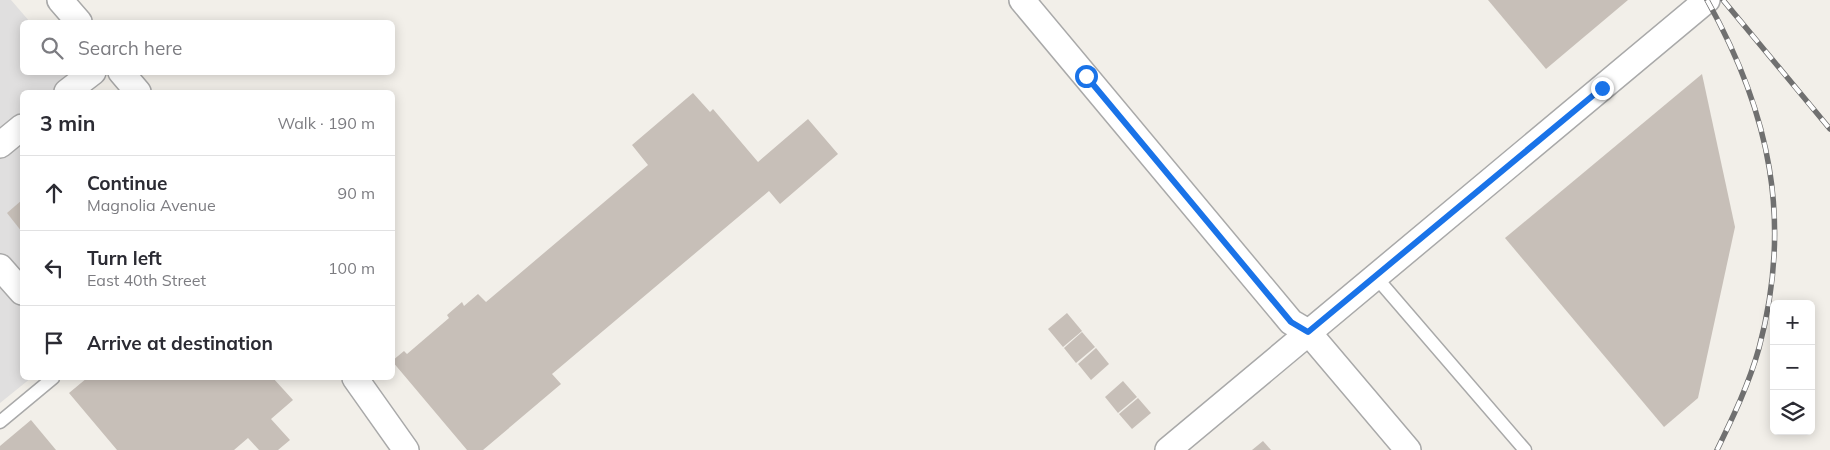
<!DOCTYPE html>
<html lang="en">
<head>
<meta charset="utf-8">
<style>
  body { margin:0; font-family:Mulish,sans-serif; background:#f7f7f7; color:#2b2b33 }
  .controls { position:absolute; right:15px; bottom:15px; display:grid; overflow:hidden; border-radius:8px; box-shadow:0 2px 12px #0003 }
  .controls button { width:45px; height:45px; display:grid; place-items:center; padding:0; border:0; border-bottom:1px solid #e1e1e2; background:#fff; color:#2b2b33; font:25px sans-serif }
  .stop { position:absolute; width:15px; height:15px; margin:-11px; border:4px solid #1a73e8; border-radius:50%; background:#fff }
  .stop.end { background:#1a73e8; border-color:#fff; box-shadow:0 1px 5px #0008 }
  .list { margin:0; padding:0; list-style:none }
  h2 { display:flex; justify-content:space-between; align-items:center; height:65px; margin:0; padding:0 20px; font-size:21px }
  h2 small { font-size:16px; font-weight:400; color:#7c7c81 }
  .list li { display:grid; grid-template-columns:32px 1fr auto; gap:15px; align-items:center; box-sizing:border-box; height:75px; padding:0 20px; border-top:1px solid #e1e1e2 }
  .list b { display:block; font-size:19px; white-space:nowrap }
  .list p { margin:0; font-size:16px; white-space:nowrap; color:#7c7c81 }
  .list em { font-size:16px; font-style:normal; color:#7c7c81 }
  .icon { flex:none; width:28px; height:28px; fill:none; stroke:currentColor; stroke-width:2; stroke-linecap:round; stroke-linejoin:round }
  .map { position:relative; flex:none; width:1830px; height:450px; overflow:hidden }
  .search { position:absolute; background:#fff; box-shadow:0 2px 12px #0003; left:20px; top:20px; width:375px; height:55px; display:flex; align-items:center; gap:12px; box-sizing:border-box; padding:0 18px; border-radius:8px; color:#7c7c81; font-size:19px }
  .panel { position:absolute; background:#fff; box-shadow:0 2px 12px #0003; left:20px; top:90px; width:375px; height:290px; border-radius:8px }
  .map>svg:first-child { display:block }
  .residential { fill:#e0dfdf }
  .building { fill:#c7bfb8 }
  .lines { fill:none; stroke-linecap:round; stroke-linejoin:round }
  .service-casing { stroke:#a9a9a9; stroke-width:15 }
  .minor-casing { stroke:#a9a9a9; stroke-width:28 }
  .service { stroke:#fff; stroke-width:12 }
  .minor { stroke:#fff; stroke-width:25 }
  .rail-casing { stroke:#707070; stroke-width:5.5 }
  .rail { stroke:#fff; stroke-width:4; stroke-dasharray:11; stroke-linecap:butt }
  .route { stroke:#1a73e8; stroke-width:6 }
</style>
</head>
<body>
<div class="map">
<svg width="1830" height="450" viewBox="0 0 1830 450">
  <rect width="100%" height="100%" fill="#f2efe9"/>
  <polygon class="residential" points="0,0 11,0 30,22 22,22 22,72 72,73 88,92 22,92 22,378 31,378 0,403"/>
  <g class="building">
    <polygon points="1488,0 1628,0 1546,69"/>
    <polygon points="1702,74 1735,227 1698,398 1664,427 1505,238"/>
    <polygon points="693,93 710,112 713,109 758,162 808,119 838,154 780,204 769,191 552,374 561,384 483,450 467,450 392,361 404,351 407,354 449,318 447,315 462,302 464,306 478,294 486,302 648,165 632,145"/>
    <polygon points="22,200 22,232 7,213"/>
    <polygon points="1067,313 1082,331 1063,347 1048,329"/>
    <polygon points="1082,332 1095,347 1076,363 1064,348"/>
    <polygon points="1096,348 1109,364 1091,380 1078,364"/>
    <polygon points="87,378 273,378 293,400 271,419 290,440 278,450 259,450 248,438 234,450 117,450 69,393"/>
    <polygon points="1123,381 1137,397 1118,413 1105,397"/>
    <polygon points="1138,398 1151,413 1132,429 1119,414"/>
    <polygon points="31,420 56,450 0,450 0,446"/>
    <polygon points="1263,441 1271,450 1252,450"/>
  </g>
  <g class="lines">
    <defs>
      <g id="service">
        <polyline points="1375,276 1525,450"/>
        <polyline points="0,422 53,378"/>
      </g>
      <g id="minor">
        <polyline points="60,0 79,22"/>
        <polyline points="1022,0 1291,322 1308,332 1408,450"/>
        <polyline points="121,72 138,92"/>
        <polyline points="67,92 93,72"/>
        <polyline points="0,145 22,127"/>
        <polyline points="0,267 22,292"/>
        <polyline points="355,378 406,450"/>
        <polyline points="1168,450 1707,0"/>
      </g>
    </defs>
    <use href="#service" class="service-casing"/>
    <use href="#minor" class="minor-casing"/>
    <use href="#service" class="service"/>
    <use href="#minor" class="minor"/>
    <defs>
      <g id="rail">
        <path d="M1707,0c63,113 86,221 52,348 -10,36 -26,69 -42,102"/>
        <polyline points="1723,0 1830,129"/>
      </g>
    </defs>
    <use href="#rail" class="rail-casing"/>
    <use href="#rail" class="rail"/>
  </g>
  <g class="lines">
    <polyline class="route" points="1086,76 1291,322 1308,332 1602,88"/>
  </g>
</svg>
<div class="controls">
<button>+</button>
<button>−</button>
<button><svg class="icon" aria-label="layers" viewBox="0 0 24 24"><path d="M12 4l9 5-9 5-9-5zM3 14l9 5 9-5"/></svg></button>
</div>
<div class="stop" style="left:1086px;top:76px"></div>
<div class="stop end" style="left:1602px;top:88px"></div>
<div class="search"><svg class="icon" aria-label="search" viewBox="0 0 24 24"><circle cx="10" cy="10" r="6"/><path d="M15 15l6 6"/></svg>Search here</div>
<section class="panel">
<h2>3 min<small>Walk · 190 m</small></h2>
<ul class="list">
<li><svg class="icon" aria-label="ahead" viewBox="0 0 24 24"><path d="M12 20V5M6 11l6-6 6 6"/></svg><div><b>Continue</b><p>Magnolia Avenue</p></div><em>90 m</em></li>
<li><svg class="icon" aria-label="left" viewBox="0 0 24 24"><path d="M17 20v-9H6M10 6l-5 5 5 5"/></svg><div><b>Turn left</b><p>East 40th Street</p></div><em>100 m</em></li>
<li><svg class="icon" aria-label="arrive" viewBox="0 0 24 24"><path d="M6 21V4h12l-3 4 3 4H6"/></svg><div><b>Arrive at destination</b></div></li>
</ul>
</section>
</div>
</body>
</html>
